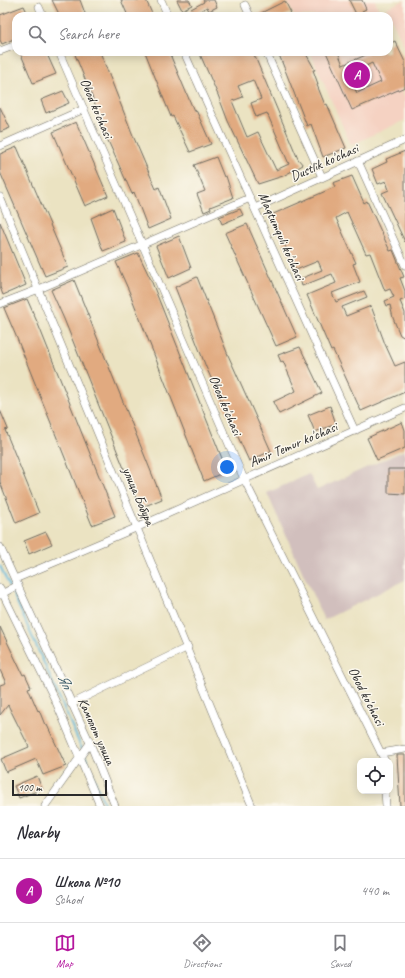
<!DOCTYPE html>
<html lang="en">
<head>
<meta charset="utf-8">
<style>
  body { margin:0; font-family:Caveat,sans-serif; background:#f7f7f7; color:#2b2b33 }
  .controls { position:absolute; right:12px; bottom:12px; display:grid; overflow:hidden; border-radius:8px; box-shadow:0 2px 10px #0003 }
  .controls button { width:36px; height:36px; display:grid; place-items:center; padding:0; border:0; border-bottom:1px solid #e1e1e2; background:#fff; color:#2b2b33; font:20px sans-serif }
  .scale { position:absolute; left:12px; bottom:10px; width:95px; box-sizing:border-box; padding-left:4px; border:2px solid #2b2b2b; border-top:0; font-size:11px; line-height:14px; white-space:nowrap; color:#2b2b2b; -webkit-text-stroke:3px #fbf7ec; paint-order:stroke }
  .you { position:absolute; left:227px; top:467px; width:14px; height:14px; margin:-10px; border:3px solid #fff; border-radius:50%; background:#1a73e8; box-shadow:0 0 0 6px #1a73e833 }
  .badge { display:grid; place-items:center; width:26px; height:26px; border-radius:50%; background:#b5179e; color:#fff; font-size:13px; font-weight:700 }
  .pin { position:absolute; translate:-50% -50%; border:2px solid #fff; box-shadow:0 1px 4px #0006 }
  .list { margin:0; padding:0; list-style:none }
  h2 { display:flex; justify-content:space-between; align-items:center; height:52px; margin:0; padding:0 16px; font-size:17px }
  h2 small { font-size:13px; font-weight:400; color:#7c7c81 }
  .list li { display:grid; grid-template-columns:26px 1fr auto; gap:12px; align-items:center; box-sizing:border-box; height:64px; padding:0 16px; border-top:1px solid #e1e1e2 }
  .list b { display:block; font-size:15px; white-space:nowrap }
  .list p { margin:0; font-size:13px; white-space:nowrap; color:#7c7c81 }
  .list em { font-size:13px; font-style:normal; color:#7c7c81 }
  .icon { flex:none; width:22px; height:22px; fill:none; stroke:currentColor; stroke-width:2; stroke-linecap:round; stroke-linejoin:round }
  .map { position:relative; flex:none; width:405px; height:806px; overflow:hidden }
  .search { position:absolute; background:#fff; box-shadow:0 2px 10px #0003; left:12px; right:12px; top:12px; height:44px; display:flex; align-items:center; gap:10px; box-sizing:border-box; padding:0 14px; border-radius:12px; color:#7c7c81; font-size:15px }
  .sheet { height:116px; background:#fff }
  nav { display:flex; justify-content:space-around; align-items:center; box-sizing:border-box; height:56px; border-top:1px solid #e1e1e2; background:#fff; font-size:11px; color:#7c7c81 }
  nav a { display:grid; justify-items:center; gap:2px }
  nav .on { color:#b5179e }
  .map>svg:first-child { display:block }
  .built { fill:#f5d2c2 }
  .industrial { fill:#d1bfbd }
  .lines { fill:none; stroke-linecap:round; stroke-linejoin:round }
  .stream { stroke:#5bb5d8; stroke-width:2 }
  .building { fill:#e1aa80; fill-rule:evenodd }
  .minor-casing { stroke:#6e6b60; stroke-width:8 }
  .minor { stroke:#fff; stroke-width:7 }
  .labels { text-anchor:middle; stroke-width:3; stroke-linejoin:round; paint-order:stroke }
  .street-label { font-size:14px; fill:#2b2b2b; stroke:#fbf7ec }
  .water-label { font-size:15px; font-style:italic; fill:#3c5b68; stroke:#fbf7ec }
</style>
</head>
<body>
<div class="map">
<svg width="405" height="806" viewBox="0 0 405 806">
  <rect width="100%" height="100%" fill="#fbf7ec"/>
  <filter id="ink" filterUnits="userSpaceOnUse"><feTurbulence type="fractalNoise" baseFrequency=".025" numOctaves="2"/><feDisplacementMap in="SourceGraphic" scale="8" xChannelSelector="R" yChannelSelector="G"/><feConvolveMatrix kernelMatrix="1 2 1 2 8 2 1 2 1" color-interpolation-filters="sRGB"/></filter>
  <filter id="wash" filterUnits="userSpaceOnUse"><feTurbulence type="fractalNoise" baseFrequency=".012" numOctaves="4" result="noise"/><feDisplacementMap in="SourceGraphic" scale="16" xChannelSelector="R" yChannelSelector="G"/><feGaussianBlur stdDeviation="0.9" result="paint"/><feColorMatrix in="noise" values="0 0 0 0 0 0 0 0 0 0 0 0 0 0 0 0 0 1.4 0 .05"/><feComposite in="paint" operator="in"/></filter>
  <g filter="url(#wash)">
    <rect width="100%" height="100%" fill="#ebe3c2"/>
    <g class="built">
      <polygon points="287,0 375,0 379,11 369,16 294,16"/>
      <polygon points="405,0 405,47 386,8"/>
      <polygon points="310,52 384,52 405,99 405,120 351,145"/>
    </g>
    <polygon class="industrial" points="405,450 405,580 324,620 267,493 309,474 317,490"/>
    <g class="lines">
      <g class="stream">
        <polyline points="0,566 10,587"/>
        <polyline points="12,591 82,749"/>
        <polyline points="84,753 105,806"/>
      </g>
    </g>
    <g id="blocks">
      <g class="building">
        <polygon points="52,0 80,0 86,16 60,16"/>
        <polygon points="121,0 146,0 153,16 128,16"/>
        <polygon points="177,0 189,0 192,5 182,10"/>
        <polygon points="203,0 214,0 217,7 209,11 207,7 194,14 191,9 204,2"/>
        <polygon points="349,0 362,0 366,9 362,11 364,16 357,16"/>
        <polygon points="285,1 291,13 284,16 255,16"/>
        <polygon points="24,6 29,16 16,16 16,38 2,44 0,40 0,15"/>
        <path d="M395,41l10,21v25l-53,23 -26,-58h12l5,13 25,-11 -1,-2h22v-8zM372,63l9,19 -24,11 -9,-18z"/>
        <polygon points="20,52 46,52 56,74 33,83"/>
        <polygon points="74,52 100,52 134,138 156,189 159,187 171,219 148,229 134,192 132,194 105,134 101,119"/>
        <polygon points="145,52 169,52 194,111 196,110 211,144 190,152 173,116 171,117"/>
        <path d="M199,52h54l45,107 5,6 -20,11 -25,8 -30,-63 -10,-26zM253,80l8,19 -10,4 5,14 11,-4 22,51 -13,6 -18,-38 -11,5 -15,-36 11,-4 -5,-11z"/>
        <polygon points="278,52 305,52 315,70 313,70 318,84 317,85 325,105 327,104 346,148 323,157 311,124 307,126"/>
        <polygon points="63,91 69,103 46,113 41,100"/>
        <polygon points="0,107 10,128 0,132"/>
        <polygon points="76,122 108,196 85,206 53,132"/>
        <polygon points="17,147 68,267 45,276 0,172 0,154"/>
        <polygon points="405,151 405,242 382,193 389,190 386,181 378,184 372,169 387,162 386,159"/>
        <polygon points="216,157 224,177 226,176 233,198 210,207 211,209 204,212 197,194 205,191 194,165"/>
        <polygon points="352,176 364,203 367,201 390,251 393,250 404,277 400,278 405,291 405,299 400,301 405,313 405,338 400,335 393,318 390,305 387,306 385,301 394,297 390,289 385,291 370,253 366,254 347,212 336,218 356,263 353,264 360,282 332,293 336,302 364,291 367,297 342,307 346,316 371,306 385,344 395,366 405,362 405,392 361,411 333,350 331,351 307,295 336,283 332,274 302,286 300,279 322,270 318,261 296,270 271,215 335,187 333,183"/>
        <polygon points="113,208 126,242 103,251 91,218"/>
        <polygon points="240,209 243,215 222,224 219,217"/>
        <polygon points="0,222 26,285 3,295 0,287"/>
        <polygon points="247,224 297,337 276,346 225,233"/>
        <polygon points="179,236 191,268 169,278 156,246"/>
        <polygon points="138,253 151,280 227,471 204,481 129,291 116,262"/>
        <polygon points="197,277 228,355 271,451 249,461 206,367 175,287"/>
        <polygon points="74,280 162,499 140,508 64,319 51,290"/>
        <polygon points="27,299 38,324 115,516 92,525 16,336 4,308"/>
        <polygon points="300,347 322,393 279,414 273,402 296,391 283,361 281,362 278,355"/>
        <polygon points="330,406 336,424 315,432 308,415"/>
        <polygon points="0,410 8,429 5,430 39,513 16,523 0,482"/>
        <polygon points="402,422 405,430 405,448 377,460 367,438"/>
        <polygon points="388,469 405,469 405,494 388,493"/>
        <polygon points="46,532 52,544 29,554 24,541"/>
        <polygon points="0,627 23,675 25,674 31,687 28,688 38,711 39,710 45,725 47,725 66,766 43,775 36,759 6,772 1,759 29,747 8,705 0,715 0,685 6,683 0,670"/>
        <polygon points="397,755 405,755 405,806 400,806"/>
        <polygon points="37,776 42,789 19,798 14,786"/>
      </g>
    </g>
  </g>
  <g filter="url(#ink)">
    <use href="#blocks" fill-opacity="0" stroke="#6e6b60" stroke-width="1"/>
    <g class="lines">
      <defs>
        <g id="minor">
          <polyline points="161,0 168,16"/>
          <polyline points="245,5 250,16"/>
          <polyline points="39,7 43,16"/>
          <polyline points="0,51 16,45"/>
          <polyline points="59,52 244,479 385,761"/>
          <polyline points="184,52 355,431"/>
          <polyline points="266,52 322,177"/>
          <polyline points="0,146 84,109"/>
          <polyline points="358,161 405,265"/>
          <polyline points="0,197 252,806"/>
          <polyline points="255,208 405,140"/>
          <polyline points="0,304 39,289 250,198"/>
          <polyline points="0,547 90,743 115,806"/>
          <polyline points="15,579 138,527 405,408"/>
          <polyline points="0,588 55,700 100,806"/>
          <polyline points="0,595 18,585"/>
          <polyline points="71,704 188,647"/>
          <polyline points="381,753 405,749"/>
          <polyline points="385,791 386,806"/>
          <polyline points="45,806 90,743"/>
        </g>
      </defs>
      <use href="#minor" class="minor-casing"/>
      <use href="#minor" class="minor"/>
    </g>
  </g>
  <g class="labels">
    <g class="street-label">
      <text transform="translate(97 108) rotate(67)" y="5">Obod ko'chasi</text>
      <text transform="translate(324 162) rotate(-24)" y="5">Dustlik ko'chasi</text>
      <text transform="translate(282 236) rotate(66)" y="5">Maqtumquli ko'chasi</text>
      <text transform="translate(226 405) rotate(67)" y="5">Obod ko'chasi</text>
      <text transform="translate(293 444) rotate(-23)" y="5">Amir Temur ko'chasi</text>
      <text transform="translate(139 496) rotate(67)" y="5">улица Бобура</text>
      <text transform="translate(367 696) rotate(63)" y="5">Obod ko'chasi</text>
      <text transform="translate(97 731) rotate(66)" y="5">Камолот улица</text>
    </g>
    <g class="water-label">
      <text transform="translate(65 681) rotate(65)" y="5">Яп</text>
    </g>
  </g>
</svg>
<div class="controls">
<button><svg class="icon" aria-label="locate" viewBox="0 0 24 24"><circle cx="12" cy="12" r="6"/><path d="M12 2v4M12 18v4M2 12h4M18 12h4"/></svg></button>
</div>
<div class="scale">100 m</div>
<div class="you"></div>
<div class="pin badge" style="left:357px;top:75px">A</div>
<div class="search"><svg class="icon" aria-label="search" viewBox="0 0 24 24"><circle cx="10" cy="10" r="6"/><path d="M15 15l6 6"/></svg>Search here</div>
</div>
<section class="sheet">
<h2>Nearby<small></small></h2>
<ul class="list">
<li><span class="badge">A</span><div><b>Школа №10</b><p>School</p></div><em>440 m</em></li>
</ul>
</section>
<nav>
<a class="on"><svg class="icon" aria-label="map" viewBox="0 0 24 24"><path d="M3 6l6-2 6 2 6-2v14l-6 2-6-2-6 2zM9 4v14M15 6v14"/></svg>Map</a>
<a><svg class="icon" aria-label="directions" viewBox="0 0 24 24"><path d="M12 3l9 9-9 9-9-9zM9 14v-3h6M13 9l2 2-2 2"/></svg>Directions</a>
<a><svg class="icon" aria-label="saved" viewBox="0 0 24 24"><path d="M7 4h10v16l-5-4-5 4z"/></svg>Saved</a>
</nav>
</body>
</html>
